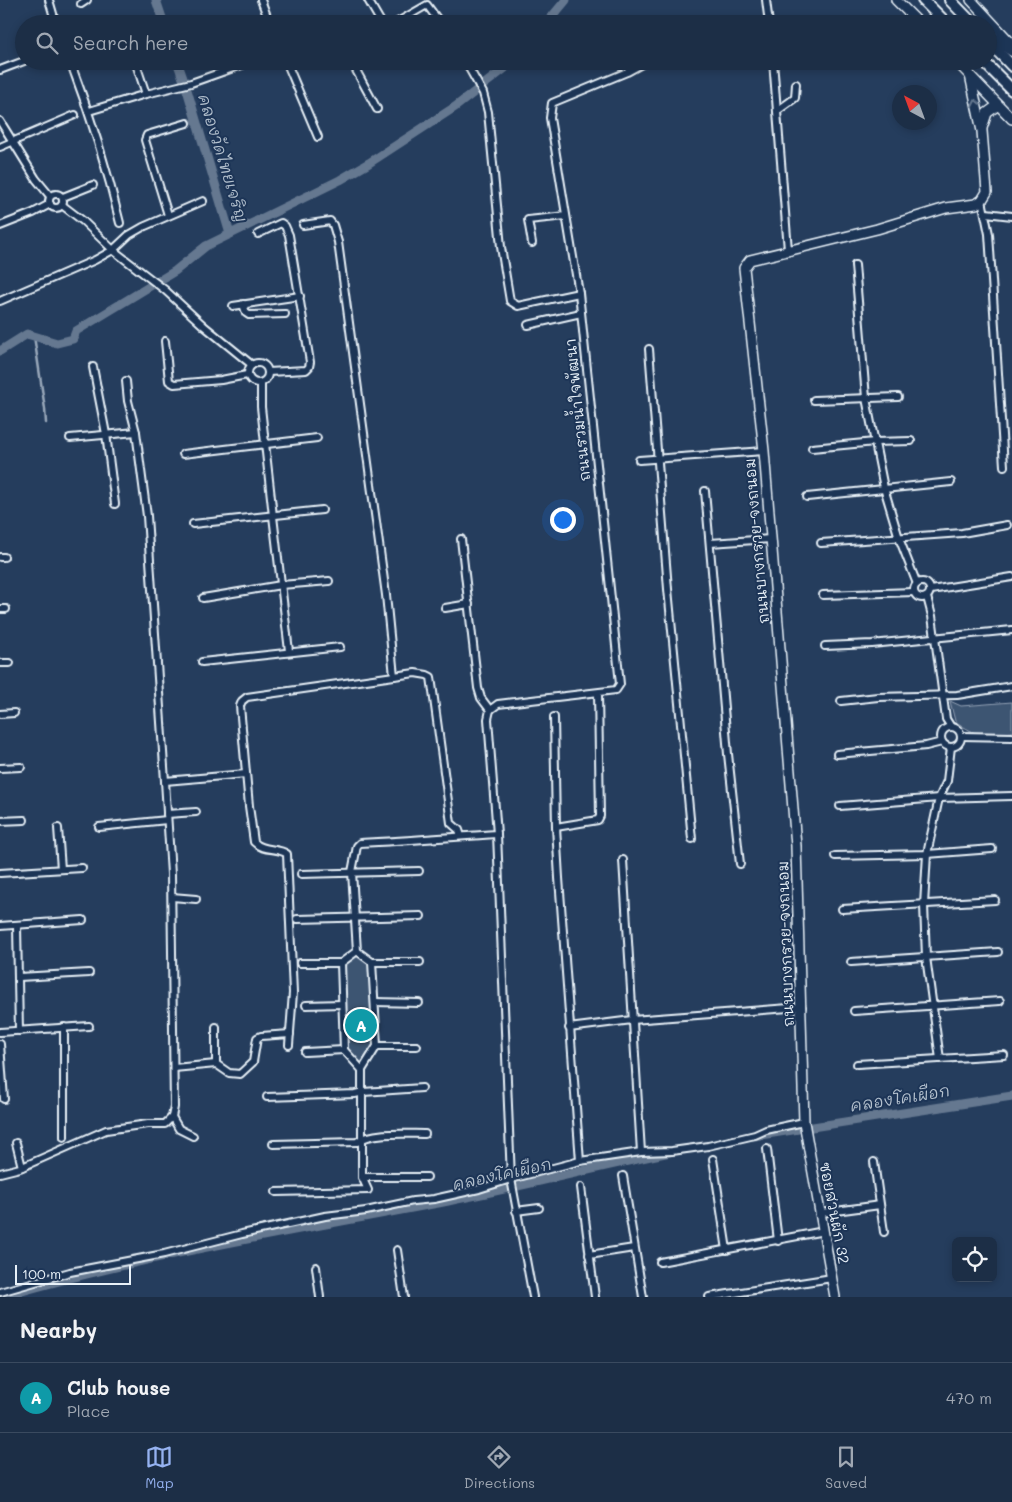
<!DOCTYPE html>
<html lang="en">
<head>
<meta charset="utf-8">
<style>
  body { margin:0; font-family:Mali,"Playpen Sans Thai",sans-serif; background:#293a51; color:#f1f3f6 }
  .controls { position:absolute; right:15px; bottom:15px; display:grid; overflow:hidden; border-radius:8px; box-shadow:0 2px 8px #0003 }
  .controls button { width:45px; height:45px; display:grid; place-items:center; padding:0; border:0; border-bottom:1px solid #3a4a5f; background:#1c2e46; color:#f1f3f6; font:25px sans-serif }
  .compass { position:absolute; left:892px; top:85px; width:45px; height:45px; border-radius:50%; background:#1c2e46; box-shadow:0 2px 8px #0003; rotate:319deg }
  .scale { position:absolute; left:15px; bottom:12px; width:116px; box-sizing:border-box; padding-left:5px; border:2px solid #e8f1f8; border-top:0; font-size:14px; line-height:18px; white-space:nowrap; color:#e8f1f8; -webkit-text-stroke:4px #1d3557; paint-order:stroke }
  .you { position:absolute; left:562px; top:519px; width:18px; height:18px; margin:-12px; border:4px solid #fff; border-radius:50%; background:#1a73e8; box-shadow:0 0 0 8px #1a73e833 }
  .badge { display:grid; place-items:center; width:32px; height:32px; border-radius:50%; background:#95b2f1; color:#fff; font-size:16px; font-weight:700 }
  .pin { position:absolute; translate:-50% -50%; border:2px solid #fff; box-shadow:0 1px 5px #0006 }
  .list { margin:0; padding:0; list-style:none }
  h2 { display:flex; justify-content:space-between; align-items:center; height:65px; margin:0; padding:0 20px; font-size:21px }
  h2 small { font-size:16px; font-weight:400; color:#a0a8b3 }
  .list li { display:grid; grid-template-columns:32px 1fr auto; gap:15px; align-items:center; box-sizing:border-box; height:70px; padding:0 20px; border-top:1px solid #3a4a5f }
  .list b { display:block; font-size:19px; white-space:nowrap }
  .list p { margin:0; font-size:16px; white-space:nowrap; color:#a0a8b3 }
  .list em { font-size:16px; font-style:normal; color:#a0a8b3 }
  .icon { flex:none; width:28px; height:28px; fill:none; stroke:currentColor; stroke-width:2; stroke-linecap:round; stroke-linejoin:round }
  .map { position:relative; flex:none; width:1012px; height:1297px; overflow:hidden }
  .search { position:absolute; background:#1c2e46; box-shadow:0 2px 8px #0003; left:15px; right:15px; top:15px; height:55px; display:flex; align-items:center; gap:12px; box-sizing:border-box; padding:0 18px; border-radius:28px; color:#a0a8b3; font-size:19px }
  .sheet { height:135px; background:#1c2e46 }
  nav { display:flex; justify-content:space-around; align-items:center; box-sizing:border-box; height:70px; border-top:1px solid #3a4a5f; background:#1c2e46; font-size:14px; color:#a0a8b3 }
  nav a { display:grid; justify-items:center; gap:2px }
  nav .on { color:#95b2f1 }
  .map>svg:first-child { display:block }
  .green { fill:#3e5472; stroke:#93a2b5 }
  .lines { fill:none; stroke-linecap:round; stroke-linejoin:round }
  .stream { stroke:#99a8ba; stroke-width:2.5 }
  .canal { stroke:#657890; stroke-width:9 }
  .street-casing { stroke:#e8f1f8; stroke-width:10 }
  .secondary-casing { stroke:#e8f1f8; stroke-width:12 }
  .primary-casing { stroke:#e8f1f8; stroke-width:14 }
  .street { stroke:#1d3557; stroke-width:6 }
  .secondary { stroke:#1d3557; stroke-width:9 }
  .primary { stroke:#1d3557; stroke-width:10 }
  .oneway { stroke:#64778f }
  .labels { text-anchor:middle; stroke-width:4; stroke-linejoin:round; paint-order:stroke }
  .street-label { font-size:15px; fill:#e8f1f8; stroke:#1d3557 }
  .water-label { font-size:16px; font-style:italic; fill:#b4c1ce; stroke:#1d3557 }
</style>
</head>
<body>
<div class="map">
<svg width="1012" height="1297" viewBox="0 0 1012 1297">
  <rect width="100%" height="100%" fill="#253d5d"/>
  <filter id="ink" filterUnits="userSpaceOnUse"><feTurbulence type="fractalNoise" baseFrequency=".02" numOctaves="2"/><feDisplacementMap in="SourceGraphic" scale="10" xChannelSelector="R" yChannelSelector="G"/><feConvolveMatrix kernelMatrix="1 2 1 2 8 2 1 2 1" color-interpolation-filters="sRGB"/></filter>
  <g filter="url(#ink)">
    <g class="green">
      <path d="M950,701l11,5 51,-4v30c-28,4 -33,6 -57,-11z"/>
      <polygon points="357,951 372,962 377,1046 362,1070 344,1050 341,963"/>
    </g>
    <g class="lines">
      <polyline class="stream" points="34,336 45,409 46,423"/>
      <g class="canal">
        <polyline points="156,0 164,24"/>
        <polyline points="546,24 566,0"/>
        <polyline points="177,61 188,93 230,234"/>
        <polyline points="0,351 27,334 57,343 73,339 76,331 175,271 206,246 340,180 369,163 455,107 504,69 511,61"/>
        <polyline points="754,1136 1012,1096"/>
        <path d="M1,1297c146,-43 298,-67 447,-96 75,-15 148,-34 222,-49"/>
      </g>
      <defs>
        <g id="street">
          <polyline points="49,0 56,24"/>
          <polyline points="261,0 270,24"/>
          <polyline points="368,0 382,24"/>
          <polyline points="766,0 769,24"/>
          <polyline points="81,4 87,0"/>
          <polyline points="394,24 427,5 441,24"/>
          <path d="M70,61c20,53 37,107 50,162"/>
          <polyline points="135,61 146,94"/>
          <polyline points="286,61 318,137"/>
          <polyline points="351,61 377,109"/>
          <polyline points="465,61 483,93 488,112 501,247 510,301 518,306 579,293"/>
          <polyline points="773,61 788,250"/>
          <polyline points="0,70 24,61"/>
          <polyline points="89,111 146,94 191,83 253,61"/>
          <polyline points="777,111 795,98 796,84"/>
          <polyline points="0,121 36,179 50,196"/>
          <polyline points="0,147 75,115"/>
          <circle cx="56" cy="201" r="7"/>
          <polyline points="63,197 93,185"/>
          <polyline points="982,200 989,234 1004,466"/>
          <polyline points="62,205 83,221 113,250 165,290 204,326 252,365"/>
          <polyline points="986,213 1012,216"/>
          <polyline points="168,215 145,140 147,135 187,123"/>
          <polyline points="303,225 330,221 333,225 338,242 386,595 394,676"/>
          <polyline points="0,226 33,213 50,204"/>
          <polyline points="258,234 281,223 285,226 289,235 310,362 309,367 306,370 268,372"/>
          <polyline points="532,243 528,220 566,216"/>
          <polyline points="855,265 866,398 884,488 899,538 917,584"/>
          <polyline points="0,301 95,260 113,250 129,235 143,227 203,201"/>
          <polyline points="243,304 246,313 249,315 285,314"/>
          <polyline points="233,306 300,296"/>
          <polyline points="528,325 581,313"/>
          <polyline points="165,341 169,381 174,384 221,380 247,375"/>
          <polyline points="649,349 668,589 692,839"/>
          <circle cx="258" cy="373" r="10"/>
          <polyline points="93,367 106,434 115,504"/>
          <polyline points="261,383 261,407 273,516 289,651"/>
          <polyline points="814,400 898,397"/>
          <polyline points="70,438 136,432"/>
          <polyline points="812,448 875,442 911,441"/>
          <polyline points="183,454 317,438"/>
          <polyline points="639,460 764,451"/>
          <polyline points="705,491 728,754 740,864"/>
          <polyline points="807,497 951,482"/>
          <polyline points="193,524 322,510"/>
          <polyline points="461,539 478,688 481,698 490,710 488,719 497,834 511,1179 533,1297"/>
          <polyline points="710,543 771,539"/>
          <polyline points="821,543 962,533 1007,525"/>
          <polyline points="0,557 4,557"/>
          <circle cx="922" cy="590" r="8"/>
          <polyline points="931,590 1012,577"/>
          <polyline points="823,595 914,592"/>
          <polyline points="927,597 932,616 946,719 951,727"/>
          <polyline points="203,598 281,585 329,581"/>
          <polyline points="445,608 469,604"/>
          <polyline points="0,609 6,609"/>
          <polyline points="825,646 872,644 1012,630"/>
          <polyline points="202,662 340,647"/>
          <polyline points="0,663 10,663"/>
          <polyline points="841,701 878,697 957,695 1012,686"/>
          <polyline points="490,710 498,704 616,690 620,684 579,293 550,118 552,103 627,72 647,61"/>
          <polyline points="0,714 14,713"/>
          <polyline points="554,717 556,827 559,878 580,1161"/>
          <circle cx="951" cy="737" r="10"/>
          <polyline points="962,736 1012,737"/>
          <polyline points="837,754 926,746 942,742"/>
          <polyline points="0,768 21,767"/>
          <polyline points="165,781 246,774"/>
          <polyline points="840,806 939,798 1012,796"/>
          <polyline points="167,814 196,812"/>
          <polyline points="0,821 24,820"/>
          <polyline points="99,827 167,820"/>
          <polyline points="556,827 598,820 600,816 598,693"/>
          <polyline points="58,828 61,869"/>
          <polyline points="835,856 927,854 992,849"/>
          <polyline points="623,860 641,1152"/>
          <polyline points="0,873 82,868"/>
          <polyline points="301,874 419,871"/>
          <polyline points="172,897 196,899"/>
          <polyline points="842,909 995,900"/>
          <polyline points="297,919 421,916"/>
          <polyline points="0,926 83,920"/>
          <polyline points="17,926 19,1031"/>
          <path d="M357,951l-5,-79 5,-26 3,-3c46,-2 92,-6 137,-9"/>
          <polyline points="357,951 341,963 344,1050 362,1070"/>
          <polyline points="372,962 420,962"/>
          <polyline points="851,962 998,952"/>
          <polyline points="300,963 341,963"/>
          <polyline points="19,977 89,973"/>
          <polyline points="375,1002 419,1003"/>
          <polyline points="306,1005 342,1004"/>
          <polyline points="854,1011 1000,1001"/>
          <polyline points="569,1028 632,1020 802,1007"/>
          <polyline points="0,1032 89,1026"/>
          <polyline points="0,1044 4,1099"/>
          <path d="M289,1045l4,-52 -6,-139c-9,-7 -24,-2 -33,-12l-5,-36 -9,-100 2,-5 5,-4 168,-24 12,2 4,2 20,146 8,7 2,6"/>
          <polyline points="377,1046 417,1046"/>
          <polyline points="305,1052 344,1050"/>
          <polyline points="940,1059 926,957 924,905 927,854 939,798 947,781 951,747"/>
          <polyline points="216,1064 216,1027"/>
          <polyline points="857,1064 1004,1055"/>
          <polyline points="174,1068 216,1064 229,1073 240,1074 253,1062 257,1038 261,1036 290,1034"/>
          <polyline points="267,1097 355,1094 363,1092 422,1088"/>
          <polyline points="172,1117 179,1129 193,1136"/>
          <polyline points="64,1137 64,1027"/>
          <polyline points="16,1143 22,1167"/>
          <path d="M273,1144l84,-2c15,-11 50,-8 68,-8"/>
          <polyline points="767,1149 778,1241"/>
          <polyline points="713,1159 727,1250"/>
          <polyline points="874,1162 884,1232"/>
          <polyline points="0,1173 20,1168 106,1130 148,1124 165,1124 172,1117 174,1107 171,874 165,781 147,516 136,432 128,401 126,381"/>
          <polyline points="623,1176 643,1297"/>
          <polyline points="362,1177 427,1177"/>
          <polyline points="581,1187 595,1297"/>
          <polyline points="276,1192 368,1190 362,1177 362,1070 377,1046 372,962 357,951"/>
          <polyline points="516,1211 539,1208"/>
          <polyline points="821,1213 880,1205"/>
          <polyline points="397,1250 404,1297"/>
          <polyline points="589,1255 634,1248"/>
          <polyline points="660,1262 824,1231"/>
          <polyline points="316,1267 320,1297"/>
          <polyline points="0,1292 70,1272 164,1254 242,1234 325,1216 366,1211 413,1201 434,1199 479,1189 511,1179 580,1161 641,1152 672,1151 708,1146 755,1135 766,1130 804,1122"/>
          <polyline points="709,1297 832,1278"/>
        </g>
        <g id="secondary">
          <polyline points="896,0 920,24"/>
          <polyline points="971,0 1012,44"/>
          <polyline points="956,61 1012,119"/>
          <polyline points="982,128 987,113 998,105"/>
          <polyline points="835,1297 804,1122 796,846 764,451 744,268 750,260 877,229 946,208 976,204 982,200 987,192 982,131 970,75"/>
        </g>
        <g id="primary">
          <polyline points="923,0 947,24"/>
          <polyline points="950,0 973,24"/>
          <polyline points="989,34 1012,51"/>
          <polyline points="988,41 1012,66"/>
          <polyline points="983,61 1012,90"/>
        </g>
      </defs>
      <use href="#street" class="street-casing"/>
      <use href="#secondary" class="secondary-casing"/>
      <use href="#primary" class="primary-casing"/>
      <use href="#street" class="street"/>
      <use href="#secondary" class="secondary"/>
      <use href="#primary" class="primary"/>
    </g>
    <defs><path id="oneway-chevron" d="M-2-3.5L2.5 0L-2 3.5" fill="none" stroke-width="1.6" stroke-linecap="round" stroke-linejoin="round" transform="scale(1.25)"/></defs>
    <use class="oneway" href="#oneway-chevron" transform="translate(976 103) rotate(-102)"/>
  </g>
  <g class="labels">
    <g class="street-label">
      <text transform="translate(578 410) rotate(-96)" y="5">ถนนรวมน้ำใจพัฒนา</text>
      <text transform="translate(757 541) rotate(-95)" y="5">ถนนบางกรวย-จงถนอม</text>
      <text transform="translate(786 944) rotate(-92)" y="5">ถนนบางกรวย-จงถนอม</text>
      <text transform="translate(834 1213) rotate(79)" y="5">ซอยสวนผัก 32</text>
    </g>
    <g class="water-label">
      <text transform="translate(223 158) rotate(73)" y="6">คลองวัดไทยเจริญ</text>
      <text transform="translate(900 1098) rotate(-9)" y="6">คลองโคเผือก</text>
      <text transform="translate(502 1174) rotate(-12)" y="6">คลองโคเผือก</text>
    </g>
  </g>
</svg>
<div class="controls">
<button><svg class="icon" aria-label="locate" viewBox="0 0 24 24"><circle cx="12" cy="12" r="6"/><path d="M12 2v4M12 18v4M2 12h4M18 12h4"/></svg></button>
</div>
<svg class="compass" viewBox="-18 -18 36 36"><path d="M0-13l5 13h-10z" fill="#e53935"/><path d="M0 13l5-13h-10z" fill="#a0a8b3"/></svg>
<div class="scale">100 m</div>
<div class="you"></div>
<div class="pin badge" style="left:361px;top:1025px;background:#0f9aa8">A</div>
<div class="search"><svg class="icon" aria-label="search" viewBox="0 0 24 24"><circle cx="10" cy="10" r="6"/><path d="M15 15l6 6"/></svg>Search here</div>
</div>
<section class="sheet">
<h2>Nearby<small></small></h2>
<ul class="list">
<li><span class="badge" style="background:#0f9aa8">A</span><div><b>Club house</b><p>Place</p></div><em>470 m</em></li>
</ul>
</section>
<nav>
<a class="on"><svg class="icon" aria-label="map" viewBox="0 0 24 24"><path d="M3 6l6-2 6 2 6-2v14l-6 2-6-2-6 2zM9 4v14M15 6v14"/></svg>Map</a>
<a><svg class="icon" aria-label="directions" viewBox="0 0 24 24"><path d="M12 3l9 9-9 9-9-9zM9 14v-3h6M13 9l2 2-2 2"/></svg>Directions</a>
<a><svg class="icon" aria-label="saved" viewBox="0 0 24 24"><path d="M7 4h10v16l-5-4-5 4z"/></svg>Saved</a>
</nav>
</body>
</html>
